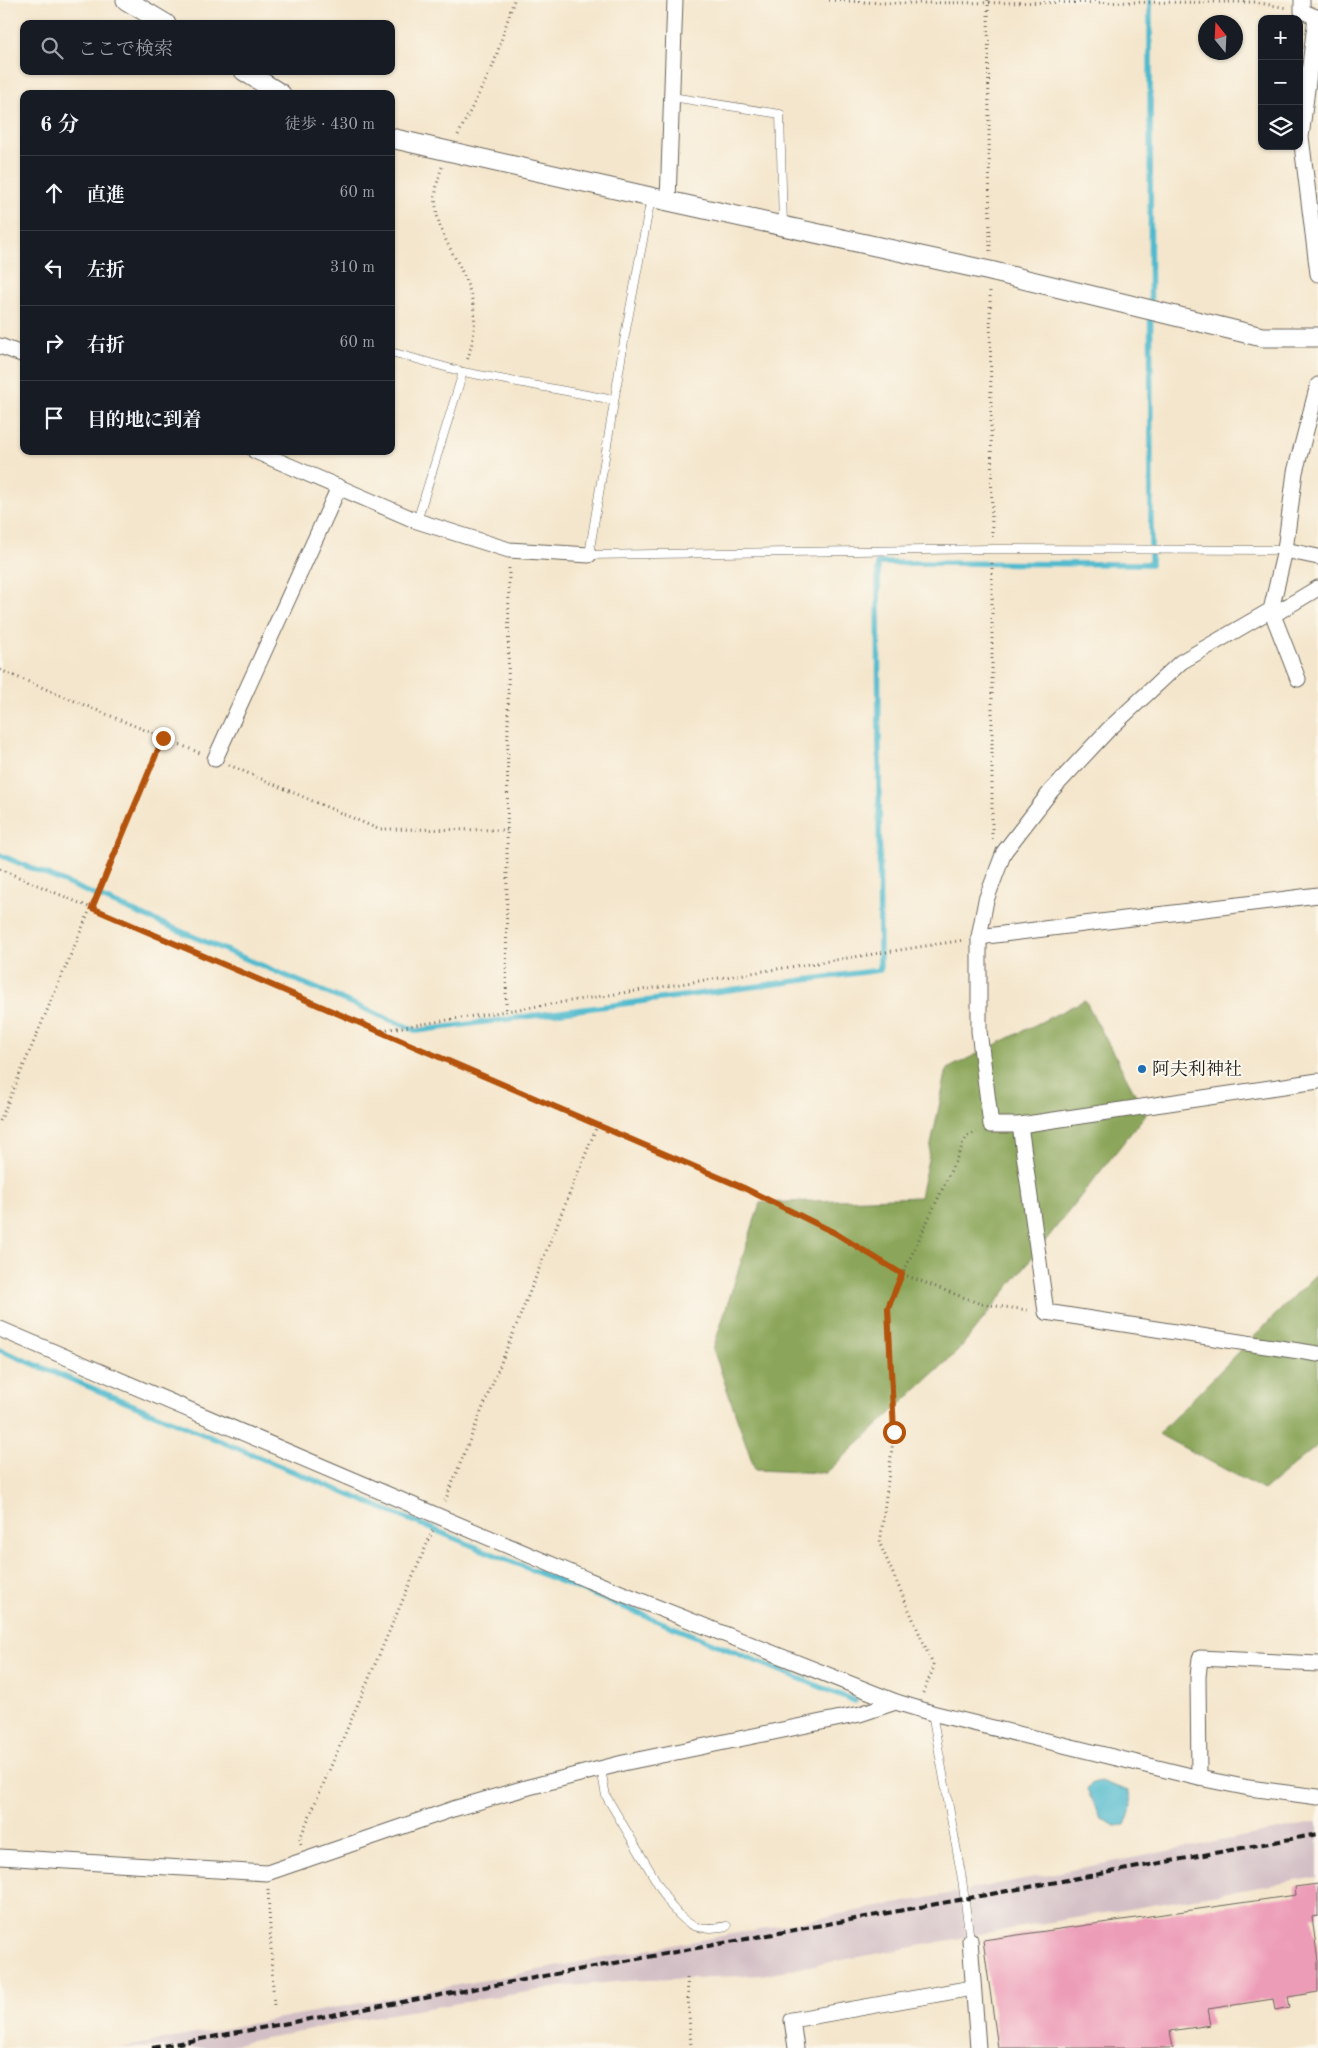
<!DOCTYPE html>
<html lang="ja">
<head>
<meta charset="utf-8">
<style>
  body { margin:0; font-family:"Old Standard TT","Noto Serif JP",serif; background:#20242c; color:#f1f3f6 }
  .controls { position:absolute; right:15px; top:15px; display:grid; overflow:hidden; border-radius:10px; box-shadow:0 1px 4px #0004 }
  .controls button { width:45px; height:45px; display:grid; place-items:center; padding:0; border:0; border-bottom:1px solid #363941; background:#171b24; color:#f1f3f6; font:25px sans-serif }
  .compass { position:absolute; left:1198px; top:15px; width:45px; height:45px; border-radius:50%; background:#171b24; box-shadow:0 1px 4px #0004; rotate:342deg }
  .stop { position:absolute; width:15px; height:15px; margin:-11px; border:4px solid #b45309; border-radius:50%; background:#fff }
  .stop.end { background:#b45309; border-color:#fff; box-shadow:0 1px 5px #0008 }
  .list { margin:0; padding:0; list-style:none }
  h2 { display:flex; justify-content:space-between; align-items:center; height:65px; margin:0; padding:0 20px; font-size:21px }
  h2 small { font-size:16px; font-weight:400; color:#9ea1a6 }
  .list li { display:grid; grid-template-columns:32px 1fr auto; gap:15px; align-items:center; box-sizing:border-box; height:75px; padding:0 20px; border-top:1px solid #363941 }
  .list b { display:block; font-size:19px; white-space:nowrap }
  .list em { font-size:16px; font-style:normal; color:#9ea1a6 }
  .icon { flex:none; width:28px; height:28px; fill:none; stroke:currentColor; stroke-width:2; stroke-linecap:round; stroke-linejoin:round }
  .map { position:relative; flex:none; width:1318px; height:2048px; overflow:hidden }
  .search { position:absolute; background:#171b24; box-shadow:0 1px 4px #0004; left:20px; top:20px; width:375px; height:55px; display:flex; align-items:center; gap:12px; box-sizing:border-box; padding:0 18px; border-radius:10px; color:#9ea1a6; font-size:19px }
  .panel { position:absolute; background:#171b24; box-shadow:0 1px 4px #0004; left:20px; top:90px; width:375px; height:365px; border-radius:10px }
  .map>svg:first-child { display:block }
  .industrial { fill:#d2bec5 }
  .forest { fill:#8ba65a; stroke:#54613b }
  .water { fill:#50bacd; stroke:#366b74 }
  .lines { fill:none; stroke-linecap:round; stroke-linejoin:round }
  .stream { stroke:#50bacd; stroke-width:5.5 }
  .building { fill:#ed9cb8 }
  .service-casing { stroke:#68635a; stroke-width:9 }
  .minor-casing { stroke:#68635a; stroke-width:17 }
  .tertiary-casing { stroke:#68635a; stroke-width:21 }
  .path { stroke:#68635a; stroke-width:3; stroke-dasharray:1 4; stroke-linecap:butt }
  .service { stroke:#fff; stroke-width:8 }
  .minor { stroke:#fff; stroke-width:15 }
  .tertiary { stroke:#fff; stroke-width:19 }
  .rail { stroke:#1c1c1c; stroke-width:4; stroke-dasharray:8 4; stroke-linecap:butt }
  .route { stroke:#b45309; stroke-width:6 }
  .poi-dot { fill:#1f6fb2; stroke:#fbf7ec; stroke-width:2 }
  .labels { text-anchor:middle; stroke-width:4; stroke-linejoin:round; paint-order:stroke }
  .poi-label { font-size:18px; fill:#1c1c1c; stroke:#fbf7ec; text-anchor:start }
</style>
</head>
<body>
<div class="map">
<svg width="1318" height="2048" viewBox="0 0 1318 2048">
  <rect width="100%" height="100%" fill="#fbf7ec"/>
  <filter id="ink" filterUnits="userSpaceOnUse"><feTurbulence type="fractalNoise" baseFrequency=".02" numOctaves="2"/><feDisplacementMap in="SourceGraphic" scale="10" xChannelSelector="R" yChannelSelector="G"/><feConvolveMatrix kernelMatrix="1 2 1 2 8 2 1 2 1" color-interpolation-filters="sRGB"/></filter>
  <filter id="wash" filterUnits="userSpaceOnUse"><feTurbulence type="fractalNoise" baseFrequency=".0096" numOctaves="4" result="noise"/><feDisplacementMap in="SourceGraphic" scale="20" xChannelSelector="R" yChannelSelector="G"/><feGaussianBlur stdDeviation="1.12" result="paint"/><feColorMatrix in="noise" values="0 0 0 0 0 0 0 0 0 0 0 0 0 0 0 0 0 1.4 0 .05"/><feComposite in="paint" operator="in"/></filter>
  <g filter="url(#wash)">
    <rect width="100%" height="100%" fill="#f4e6cc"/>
    <g class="industrial">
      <polygon points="1318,1822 1318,1877 974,1935 967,1890"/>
      <polygon points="959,1892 967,1937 761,1975 626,1981 559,1987 366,2018 217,2048 119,2048"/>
    </g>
    <g class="forest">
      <polygon points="1085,1000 1146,1114 957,1352 826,1473 755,1470 713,1349 760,1203 920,1197 947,1069"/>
      <polygon points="1318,1272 1318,1445 1264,1490 1158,1434"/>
    </g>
    <path class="water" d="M1101,1781l27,10c5,12 3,22 -3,34l-10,1 -15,-9 -13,-27 5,-7z"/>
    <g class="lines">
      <g class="stream">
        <polyline points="0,855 417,1031 880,970 878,563 1151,564 1150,0"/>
        <polyline points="0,1350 478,1548 855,1701"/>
      </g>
    </g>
    <g id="blocks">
      <polygon class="building" points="1318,1884 1318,1916 1312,1917 1318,1961 1318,1992 1288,1997 1290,2007 1275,2010 1273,1999 1208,2009 1211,2025 1170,2031 1173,2048 998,2048 983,1940 1296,1895 1295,1887"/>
    </g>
  </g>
  <g filter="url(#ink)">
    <use href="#blocks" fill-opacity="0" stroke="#68635a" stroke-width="1"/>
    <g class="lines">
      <defs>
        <g id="service">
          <polyline points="672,97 780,114 783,226"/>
          <polyline points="651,198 625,335 589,555 992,549 1285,550"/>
          <polyline points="391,352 463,372 417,521"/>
          <polyline points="463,372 614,400"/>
          <polyline points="932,1713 962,1879 970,1940"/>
          <path d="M601,1769l5,27 65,110c19,23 27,25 56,20"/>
        </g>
        <g id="minor">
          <polyline points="1302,0 1302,11 1318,18"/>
          <polyline points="1316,17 1301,137 1318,274"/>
          <polyline points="668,201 675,0"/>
          <polyline points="0,346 24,355"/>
          <polyline points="1318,385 1295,472 1285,550 1271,610 1181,662 1108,730 1051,791 1004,852 986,900 979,937 979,1031 991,1125 1020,1125 1318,1081"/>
          <polyline points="255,451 417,521 509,550 589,555"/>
          <polyline points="1285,550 1318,557"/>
          <polyline points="1271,610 1298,679"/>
          <polyline points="1273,615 1318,588"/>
          <polyline points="215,759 339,487"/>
          <polyline points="979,937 1318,895"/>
          <polyline points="1020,1125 1046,1312 1318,1354"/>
          <polyline points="0,1329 588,1580 896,1702 932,1713 1199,1778 1249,1788 1318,1797"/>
          <polyline points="1199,1778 1198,1677 1200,1658 1318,1664"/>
          <polyline points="0,1857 267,1873 453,1809 529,1787 623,1763 860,1714 896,1702"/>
          <polyline points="970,1940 978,2048"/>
          <polyline points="796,2048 792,2020 972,1988"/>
        </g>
        <g id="tertiary">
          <polyline points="126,0 166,24"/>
          <polyline points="244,71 281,94"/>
          <polyline points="391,138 668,201 990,271 1262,337 1318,337"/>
        </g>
      </defs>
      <use href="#service" class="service-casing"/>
      <use href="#minor" class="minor-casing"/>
      <use href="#tertiary" class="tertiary-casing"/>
      <g class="path">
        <polyline points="829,0 885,3 1254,2 1287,8"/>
        <polyline points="988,0 990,252"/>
        <polyline points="458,135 493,66 514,0"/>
        <path d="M442,167c-24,64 26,87 32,145 2,17 -2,33 -7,49"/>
        <polyline points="990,291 992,537"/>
        <polyline points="0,670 200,753"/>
        <polyline points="229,765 378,829 507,830"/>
        <polyline points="992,839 992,561"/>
        <polyline points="0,869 744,1188 835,1233 902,1274 981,1304 1028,1310"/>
        <polyline points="506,1009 509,566"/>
        <polyline points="377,1031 964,940"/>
        <polyline points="0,1121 163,738"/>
        <polyline points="445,1501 597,1126"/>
        <polyline points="923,1693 934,1667 880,1544 894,1432 887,1308 967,1136 977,1132"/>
        <polyline points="301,1844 300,1838 433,1530"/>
        <polyline points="268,1889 274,2007"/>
        <polyline points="687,1978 691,2048"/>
      </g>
      <use href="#service" class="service"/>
      <use href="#minor" class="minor"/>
      <use href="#tertiary" class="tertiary"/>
      <polyline class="rail" points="152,2048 1318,1834"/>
    </g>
  </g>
  <g class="lines" filter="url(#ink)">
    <polyline class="route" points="163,738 92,908 744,1188 835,1233 902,1274 888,1308 894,1432"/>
  </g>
  <circle class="poi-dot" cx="1142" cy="1069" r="5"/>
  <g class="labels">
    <g class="poi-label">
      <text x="1152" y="1075">阿夫利神社</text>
    </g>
  </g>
</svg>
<div class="controls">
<button>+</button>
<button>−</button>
<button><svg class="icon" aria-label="layers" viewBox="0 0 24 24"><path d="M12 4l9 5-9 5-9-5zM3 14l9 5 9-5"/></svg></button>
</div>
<svg class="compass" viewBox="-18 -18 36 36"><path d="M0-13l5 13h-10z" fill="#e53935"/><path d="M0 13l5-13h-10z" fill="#9ea1a6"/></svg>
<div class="stop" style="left:894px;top:1432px"></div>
<div class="stop end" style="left:163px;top:738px"></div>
<div class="search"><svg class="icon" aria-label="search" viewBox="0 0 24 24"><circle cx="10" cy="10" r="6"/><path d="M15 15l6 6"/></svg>ここで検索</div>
<section class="panel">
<h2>6 分<small>徒歩 · 430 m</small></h2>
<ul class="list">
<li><svg class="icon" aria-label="ahead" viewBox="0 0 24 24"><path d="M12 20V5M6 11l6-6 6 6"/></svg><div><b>直進</b></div><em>60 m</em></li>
<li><svg class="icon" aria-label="left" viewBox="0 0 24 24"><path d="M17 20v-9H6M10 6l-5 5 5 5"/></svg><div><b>左折</b></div><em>310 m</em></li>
<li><svg class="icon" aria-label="right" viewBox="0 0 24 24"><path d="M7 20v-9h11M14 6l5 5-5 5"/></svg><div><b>右折</b></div><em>60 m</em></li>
<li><svg class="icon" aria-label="arrive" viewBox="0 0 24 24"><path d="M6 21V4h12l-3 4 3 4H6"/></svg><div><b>目的地に到着</b></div></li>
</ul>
</section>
</div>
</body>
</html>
